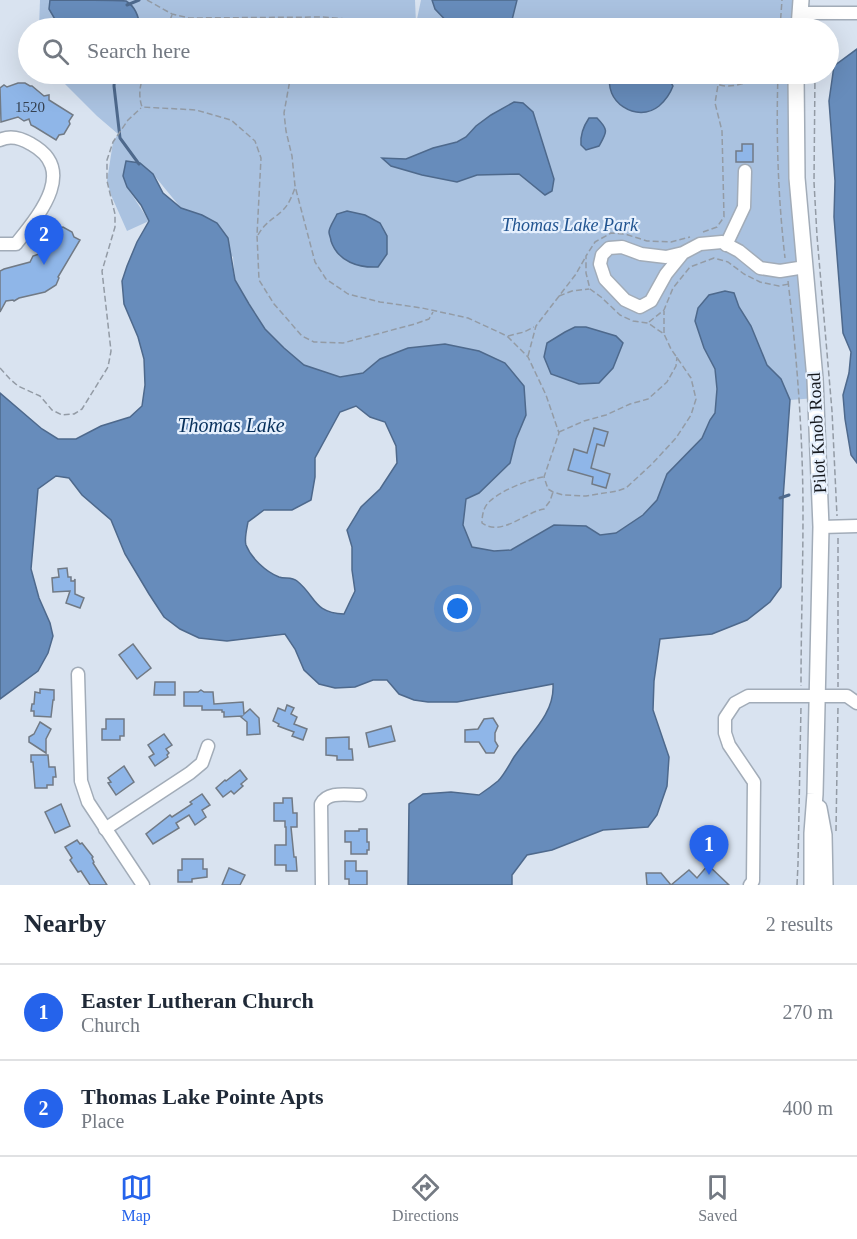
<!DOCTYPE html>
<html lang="en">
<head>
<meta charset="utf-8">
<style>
  body { margin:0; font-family:"Times New Roman",serif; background:#f6f6f7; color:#1f2937 }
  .you { position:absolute; left:458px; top:609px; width:21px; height:21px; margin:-15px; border:4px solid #fff; border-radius:50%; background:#1a73e8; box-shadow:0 0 0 9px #1a73e833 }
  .badge { display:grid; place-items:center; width:39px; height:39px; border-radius:50%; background:#2563eb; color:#fff; font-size:20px; font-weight:700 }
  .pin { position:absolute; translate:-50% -50px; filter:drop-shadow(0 2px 3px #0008) }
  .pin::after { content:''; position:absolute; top:32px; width:21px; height:18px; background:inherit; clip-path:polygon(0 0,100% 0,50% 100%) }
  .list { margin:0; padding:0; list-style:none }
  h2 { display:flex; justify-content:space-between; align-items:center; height:78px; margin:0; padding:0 24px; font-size:26px }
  h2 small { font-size:20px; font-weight:400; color:#747a83 }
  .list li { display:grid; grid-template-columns:39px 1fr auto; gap:18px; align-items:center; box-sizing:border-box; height:96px; padding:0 24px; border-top:2px solid #e0e1e3 }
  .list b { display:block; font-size:22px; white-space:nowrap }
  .list p { margin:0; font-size:20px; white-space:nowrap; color:#747a83 }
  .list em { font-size:20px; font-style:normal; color:#747a83 }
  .icon { flex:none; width:33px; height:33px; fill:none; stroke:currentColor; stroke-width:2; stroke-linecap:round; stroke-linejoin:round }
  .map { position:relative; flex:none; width:857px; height:885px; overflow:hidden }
  .search { position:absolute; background:#fff; box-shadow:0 6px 24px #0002; left:18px; right:18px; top:18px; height:66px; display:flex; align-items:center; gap:15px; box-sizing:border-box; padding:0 21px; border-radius:33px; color:#747a83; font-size:22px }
  .sheet { height:270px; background:#fff }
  nav { display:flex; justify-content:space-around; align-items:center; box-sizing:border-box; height:84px; border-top:2px solid #e0e1e3; background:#fff; font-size:16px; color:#747a83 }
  nav a { display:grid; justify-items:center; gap:3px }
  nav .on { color:#2563eb }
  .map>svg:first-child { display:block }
  .green { fill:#aac2e0 }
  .water { fill:#678cbb; stroke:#4e698c; stroke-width:1.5; fill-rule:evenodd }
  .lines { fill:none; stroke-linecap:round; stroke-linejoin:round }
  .stream { stroke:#4e698c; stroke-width:3 }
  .building { fill:#8fb6e8; stroke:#717a85; stroke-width:1.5 }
  .minor-casing { stroke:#a2acb8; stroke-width:15 }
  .major-casing { stroke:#a2acb8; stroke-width:18 }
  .path { stroke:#939ba5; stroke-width:1.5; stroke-dasharray:6 3; stroke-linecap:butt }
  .minor { stroke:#fff; stroke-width:12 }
  .major { stroke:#fff; stroke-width:15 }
  .labels { text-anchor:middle; stroke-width:4.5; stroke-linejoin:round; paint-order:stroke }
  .number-label { font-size:15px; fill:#344050 }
  .park-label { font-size:18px; font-style:italic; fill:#215490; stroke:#e6f0fd }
  .street-label { font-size:18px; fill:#15181d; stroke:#e6f0fd }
  .water-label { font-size:20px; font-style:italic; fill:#062f5b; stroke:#e6f0fd }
</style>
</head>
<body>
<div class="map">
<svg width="857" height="885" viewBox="0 0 857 885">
  <rect width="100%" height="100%" fill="#d9e3f0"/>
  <g class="green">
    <polygon points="40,0 415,0 416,24 421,0 801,0 799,28 39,28"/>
    <polygon points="55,74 797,74 816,398 790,400 781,379 767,365 751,326 739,307 734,293 704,348 715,369 717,389 715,413 710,420 702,437 667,474 657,500 643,515 616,533 600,535 586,526 554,525 511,550 494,551 472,547 463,525 466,498 479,493 510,463 516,439 380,359 363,373 339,377 304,365 284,348 265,329 235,280 233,257 181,208 153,174 127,187 149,221 127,231 111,195 107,181 113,142 118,134 97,116"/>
  </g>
  <g class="water">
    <path d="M50,0c12,0 70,0 76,1 10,6 13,16 14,27h-80l-11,-19z"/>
    <polygon points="432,0 517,0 510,28 453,28 435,9"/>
    <polygon points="857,49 857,463 851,455 845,419 843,395 849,373 851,352 843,333 834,217 835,181 829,101 834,66"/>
    <path d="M611,74h55l7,12c-3,8 -7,14 -14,20 -22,18 -57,-5 -48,-32z"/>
    <polygon points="514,102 523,103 533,112 554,179 552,191 545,195 519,174 477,175 457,182 422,175 391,166 382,158 406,159 433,148 457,142 466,137 476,126 491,115"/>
    <path d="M589,118h8c12,12 10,14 2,28l-13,4 -5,-5c-1,-10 2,-18 8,-27z"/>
    <path d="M126,161l14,2 13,11 10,19 18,15 21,7 15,8 11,15 7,42 14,24 16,25 19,19 20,17 36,12 23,-4 17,-14 28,-11 37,-4 34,7 26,12 19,23 2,29 -10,24 -6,24 -31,30 -13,6 -3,26 9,22 22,4 17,-1 43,-25 32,1 14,9 16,-2 27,-18 14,-15 10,-26 35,-36 8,-18 5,-7 2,-24 -2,-20 -11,-21 -9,-27 3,-13 11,-13 16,-4 9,2 5,14 12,19 16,39 14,14 9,21 -7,99 -2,88 -11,15 -23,18 -35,14 -52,5 -6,42 -1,29 16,47 -2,29 -10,29 -9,12 -45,3 -51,20 -25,5 -15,20v10h-104l1,-81 14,-10 28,-2 28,3c6,-4 13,-9 19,-14 6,-6 11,-16 16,-24 15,-22 41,-43 39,-73l-96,18h-29l-14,-2 -15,-6 -12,-14h-14l-18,7 -20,1 -16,-4 -15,-14 -9,-21 -10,-15 -58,7 -28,-3 -19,-9 -16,-12 -15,-23 -24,-40 -14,-34 -29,-25 -13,-17 -13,-2 -18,13 -7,80 8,29 11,25 3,13 -5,17 -10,18 -38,28v-306l42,36 16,10h18l25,-13 29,-9 12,-11 3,-21 -1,-26 -6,-22 -14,-33 -2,-23 5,-15 10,-24 12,-21 -8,-16 -14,-18 -4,-11zM356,406l14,11 15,5 11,24 1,17 -17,26 -19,18 -14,23 5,17v23l3,21 -11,23c-31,-1 -28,-18 -47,-33 -5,-4 -12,-2 -18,-4 -13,-5 -28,-19 -33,-32 -2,-6 1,-17 2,-23l16,-12h28l19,-10 4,-23v-19l25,-46z"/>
    <path d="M347,211l18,4 15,8 7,13v18l-9,13c-19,1 -40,-5 -47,-26 0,-3 -2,-6 -2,-9 0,-5 6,-13 8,-18z"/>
    <polygon points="575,327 586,327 616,336 623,343 613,368 599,383 579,384 551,374 544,357 547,343 565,332"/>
  </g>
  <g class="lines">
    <g class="stream">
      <polyline points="127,5 139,0"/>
      <polyline points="115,74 114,86 120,138 139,164"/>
      <polyline points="780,498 789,495"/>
    </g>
  </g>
  <g class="building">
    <polygon points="18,83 25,83 30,86 32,86 44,96 49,95 49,100 73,115 69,121 70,124 64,134 59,135 56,140 35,127 31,125 29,119 24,121 18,117 1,122 0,88 4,85 7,87"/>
    <polygon points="742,144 753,144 753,162 736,162 736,151 742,151"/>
    <polygon points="53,224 59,228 63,227 72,232 74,237 80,240 58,277 59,278 56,285 45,292 19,298 14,301 13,300 6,301 0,312 0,271 4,269 30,262 33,256 39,254 37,249 41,246"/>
    <polygon points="594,428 608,432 604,446 597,444 591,468 610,474 606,488 592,484 593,477 568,470 574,449 587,453"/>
    <polygon points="67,568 68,577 71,577 71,581 74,581 75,579 75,594 84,598 80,608 66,603 70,591 53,592 52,578 59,577 58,569"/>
    <polygon points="133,644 151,668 137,679 119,655"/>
    <polygon points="155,682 175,682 175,695 154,695"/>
    <polygon points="40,689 54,690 54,700 53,700 51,717 34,716 34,711 31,711 32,704 34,704 35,692 40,693"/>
    <polygon points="201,690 204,692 213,692 214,704 243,702 244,714 250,709 259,718 260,734 247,735 247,722 241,717 242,716 224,717 224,712 222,712 222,710 202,710 202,706 184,706 184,692 198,692"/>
    <polygon points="287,705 294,708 291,714 297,717 294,724 307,729 303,740 292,736 294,732 278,726 279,724 273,721 278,708 285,711"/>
    <polygon points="493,718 498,726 495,733 495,741 498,746 494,753 486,753 479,742 465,742 465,730 478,729 484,719"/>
    <polygon points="106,719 124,719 124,736 120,736 120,740 102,740 102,729 106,729"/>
    <polygon points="40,722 51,729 46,739 46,753 29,742 29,737 34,734"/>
    <polygon points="391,726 395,741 369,747 366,733"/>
    <polygon points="164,734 172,745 166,749 169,753 167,755 168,757 155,766 149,757 154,754 148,745"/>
    <polygon points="349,737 349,749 352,749 353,760 337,760 337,756 326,755 326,738"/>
    <polygon points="31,755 48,755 49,767 55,767 56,777 53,777 53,785 47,785 47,788 35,788 33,762 31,762"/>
    <polygon points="124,766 134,782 116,795 108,783 111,782 108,778"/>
    <polygon points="240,770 247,779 241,784 243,786 234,794 231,791 223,797 216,788 225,780 226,781"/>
    <polygon points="202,794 210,805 202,810 206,817 195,825 189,815 176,823 179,828 153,844 146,834 170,815 172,817 192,804 190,802"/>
    <polygon points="283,798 292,798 293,813 297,813 297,827 291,827 294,857 296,857 297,871 286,871 286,865 275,865 275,845 286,845 286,827 285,827 285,821 274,821 274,803 283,803"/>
    <polygon points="61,804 70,826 55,833 45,812"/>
    <polygon points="359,829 367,829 367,842 369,842 369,850 367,850 367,854 351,854 351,842 345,842 345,831 359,831"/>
    <polygon points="77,840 80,844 82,843 93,857 92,858 94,862 93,863 107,885 90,885 81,871 78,872 70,860 72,858 65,847"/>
    <polygon points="182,859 203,859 203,869 207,869 207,877 192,879 192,882 178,882 178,870 182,870"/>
    <polygon points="345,861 356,861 356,871 367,871 367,885 349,885 349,879 345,879"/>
    <polygon points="708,865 729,885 647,885 646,873 661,873 671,885 689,870 697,878"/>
    <polygon points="229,868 245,875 240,885 222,885"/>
  </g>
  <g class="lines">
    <defs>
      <g id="minor">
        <polyline points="800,13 857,13"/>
        <path d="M0,140c10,-5 21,-2 31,4 47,26 8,71 -15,100h-16"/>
        <polyline points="726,245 744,207 745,171"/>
        <polyline points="683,253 666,274 651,301 640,307 625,300 605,279 600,264 602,255 609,248 622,247 641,254 666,257 683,253 700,244 722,242 739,251 760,268 780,271 805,267"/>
        <polyline points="821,527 857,526"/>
        <polyline points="78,674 81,781 88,802 143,885"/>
        <polyline points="105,829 190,773 202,763 208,746"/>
        <path d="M322,885l-1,-81c7,-13 25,-9 39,-9"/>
        <polyline points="750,885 753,881 754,782 729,745 725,733 725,718 735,703 748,696 847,696 857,703"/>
      </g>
      <g id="major">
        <polyline points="799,28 801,0"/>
        <polyline points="796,74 797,178 815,379 821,527 815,794 812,833 812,885"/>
        <polyline points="819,808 824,835 825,885"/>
      </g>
    </defs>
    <use href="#minor" class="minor-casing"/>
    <use href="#major" class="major-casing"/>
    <g class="path">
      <polyline points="147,0 172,14 189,18 323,17 385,22 405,28"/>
      <polyline points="167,28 172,15"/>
      <polyline points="297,28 298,18"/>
      <polyline points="612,28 616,28"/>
      <polyline points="780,28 782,0"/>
      <path d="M144,74c-4,11 -6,21 -2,33l54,3 35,10 24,21 6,17 -4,77 2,45 15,24 28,32 12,6 29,1 72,-19 14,-5 4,-7"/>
      <polyline points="291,74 284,113 286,131 292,156 295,186 315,262 326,279 348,294 380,302 422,308 468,318 507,336 528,357 546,395 559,433 544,477 548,489 553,492 563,495 586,496 617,491 626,488 652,464 676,438 691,415 696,399 691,378 671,349 664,334 648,323 633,321 620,315 601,297 590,289 586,273 586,256 595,242 611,233 625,234 647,241 671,242 690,237"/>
      <path d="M705,74c4,3 8,7 12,10 13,6 37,-3 48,-10"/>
      <path d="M778,74c-2,61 0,123 7,184"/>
      <polyline points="815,74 814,182 817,236 832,411 837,516"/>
      <polyline points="703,232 717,227 724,217 722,131 715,103 718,85"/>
      <path d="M258,235c8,-14 15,-15 25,-25 6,-6 9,-14 12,-22"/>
      <path d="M788,281c9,77 15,155 15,232 0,58 -2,116 -2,173"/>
      <polyline points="559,296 572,291 589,289"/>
      <polyline points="649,322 664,310 673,288 690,267 714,258 728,262 744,274 760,282 779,286 789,284"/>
      <polyline points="664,333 664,311"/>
      <polyline points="508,336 524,332 534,327"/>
      <polyline points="528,356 536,326 576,274 585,258"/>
      <polyline points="0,368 10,379 18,386 40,396 52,410 62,415 74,414 82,409 108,367 111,351 102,271 115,227 115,214 107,181 107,160 113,142 128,120 141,108"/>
      <polyline points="559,432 584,421 606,415 630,404 648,399 667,382 676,366 677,357"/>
      <path d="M543,477c-15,3 -41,13 -53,24 -6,5 -8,13 -8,22 20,14 43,-11 62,-14l6,-8 3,-9"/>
      <polyline points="838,538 838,687"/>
      <polyline points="836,831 838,706"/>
      <polyline points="797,885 798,864 801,706"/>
    </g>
    <use href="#minor" class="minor"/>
    <use href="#major" class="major"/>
  </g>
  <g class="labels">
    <g class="number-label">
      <text x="30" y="112">1520</text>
    </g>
    <g class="park-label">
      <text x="570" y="231">Thomas Lake Park</text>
    </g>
    <g class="street-label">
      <text transform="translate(817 433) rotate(-93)" y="6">Pilot Knob Road</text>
    </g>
    <g class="water-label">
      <text x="231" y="432">Thomas Lake</text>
    </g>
  </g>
</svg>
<div class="you"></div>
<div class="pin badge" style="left:709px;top:875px">1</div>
<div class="pin badge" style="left:44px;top:265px">2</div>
<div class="search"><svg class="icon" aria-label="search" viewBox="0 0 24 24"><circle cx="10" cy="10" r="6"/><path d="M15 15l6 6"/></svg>Search here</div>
</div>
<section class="sheet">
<h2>Nearby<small>2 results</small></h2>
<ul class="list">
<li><span class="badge">1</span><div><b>Easter Lutheran Church</b><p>Church</p></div><em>270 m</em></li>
<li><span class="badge">2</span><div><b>Thomas Lake Pointe Apts</b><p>Place</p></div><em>400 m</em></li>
</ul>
</section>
<nav>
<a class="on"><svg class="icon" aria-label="map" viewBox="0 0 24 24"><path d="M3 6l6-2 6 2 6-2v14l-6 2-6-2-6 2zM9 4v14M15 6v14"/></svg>Map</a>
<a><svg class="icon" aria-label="directions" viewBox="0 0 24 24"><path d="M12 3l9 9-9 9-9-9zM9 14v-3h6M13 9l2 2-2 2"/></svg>Directions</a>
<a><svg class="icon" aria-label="saved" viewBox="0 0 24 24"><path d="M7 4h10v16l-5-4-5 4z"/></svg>Saved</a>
</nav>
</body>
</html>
